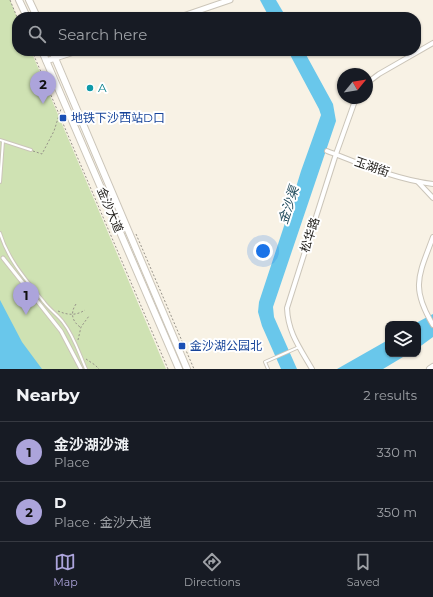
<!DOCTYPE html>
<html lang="en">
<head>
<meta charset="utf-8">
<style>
  body { margin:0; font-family:Montserrat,"Noto Sans SC",sans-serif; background:#242831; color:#f1f3f6 }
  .controls { position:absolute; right:12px; bottom:12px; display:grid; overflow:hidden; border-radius:8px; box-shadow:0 1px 3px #0004 }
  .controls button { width:36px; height:36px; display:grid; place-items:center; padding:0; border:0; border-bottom:1px solid #363941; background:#171b24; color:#f1f3f6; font:20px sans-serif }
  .compass { position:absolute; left:337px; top:68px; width:36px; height:36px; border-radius:50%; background:#171b24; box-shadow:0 1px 3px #0004; rotate:60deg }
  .you { position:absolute; left:263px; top:251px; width:14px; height:14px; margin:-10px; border:3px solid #fff; border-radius:50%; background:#1a73e8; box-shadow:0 0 0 6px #1a73e833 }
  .badge { display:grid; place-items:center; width:26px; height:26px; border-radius:50%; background:#aca4db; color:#111; font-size:13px; font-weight:700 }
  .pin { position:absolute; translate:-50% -33px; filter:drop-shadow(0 1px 2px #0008) }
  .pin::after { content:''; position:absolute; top:21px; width:14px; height:12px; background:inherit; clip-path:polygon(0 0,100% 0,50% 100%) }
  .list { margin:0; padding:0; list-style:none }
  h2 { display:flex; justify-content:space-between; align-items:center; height:52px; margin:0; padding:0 16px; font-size:17px }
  h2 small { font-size:13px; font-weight:400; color:#9ea1a6 }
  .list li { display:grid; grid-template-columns:26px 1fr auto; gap:12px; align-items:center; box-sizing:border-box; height:60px; padding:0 16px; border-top:1px solid #363941 }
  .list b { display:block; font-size:15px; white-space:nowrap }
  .list p { margin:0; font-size:13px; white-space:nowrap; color:#9ea1a6 }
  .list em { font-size:13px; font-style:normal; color:#9ea1a6 }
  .icon { flex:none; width:22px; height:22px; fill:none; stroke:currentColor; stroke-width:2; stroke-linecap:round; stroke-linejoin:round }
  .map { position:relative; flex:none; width:433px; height:369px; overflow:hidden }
  .search { position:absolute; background:#171b24; box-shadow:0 1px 3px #0004; left:12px; right:12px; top:12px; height:44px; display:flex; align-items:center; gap:10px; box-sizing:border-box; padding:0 14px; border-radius:16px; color:#9ea1a6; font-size:15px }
  .sheet { height:172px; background:#171b24 }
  nav { display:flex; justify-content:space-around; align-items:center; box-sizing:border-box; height:56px; border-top:1px solid #363941; background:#171b24; font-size:11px; color:#9ea1a6 }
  nav a { display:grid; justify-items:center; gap:2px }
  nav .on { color:#aca4db }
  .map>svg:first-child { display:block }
  .green { fill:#cfe2b3 }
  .water { fill:#69c7eb }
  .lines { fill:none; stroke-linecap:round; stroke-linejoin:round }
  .service-casing { stroke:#cbc5b9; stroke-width:4 }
  .pedestrian-casing { stroke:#cbc5b9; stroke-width:5 }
  .minor-casing { stroke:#cbc5b9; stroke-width:6 }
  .tertiary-casing { stroke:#cbc5b9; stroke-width:7 }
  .secondary-casing { stroke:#cbc5b9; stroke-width:8 }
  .path { stroke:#969289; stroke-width:1; stroke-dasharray:2 2; stroke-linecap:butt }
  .service { stroke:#fff; stroke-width:2 }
  .pedestrian { stroke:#fff; stroke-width:3 }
  .minor { stroke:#fff; stroke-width:4 }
  .tertiary { stroke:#fff; stroke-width:5 }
  .secondary { stroke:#fff; stroke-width:6 }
  .culture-dot { fill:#0f9aa8; stroke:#fff; stroke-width:1.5 }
  .transit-dot { fill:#1a4fb4; stroke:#fff; stroke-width:1.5 }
  .labels { text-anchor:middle; stroke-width:4; stroke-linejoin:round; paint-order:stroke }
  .culture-label { font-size:12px; fill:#0d838f; stroke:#fff; text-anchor:start }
  .transit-label { font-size:12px; fill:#164399; stroke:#fff; text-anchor:start }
  .street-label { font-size:12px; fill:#1c1a16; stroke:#fff }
  .water-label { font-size:13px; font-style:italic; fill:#264f5f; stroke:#fff }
</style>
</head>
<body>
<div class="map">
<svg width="433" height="369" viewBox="0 0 433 369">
  <rect width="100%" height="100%" fill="#f8f2e5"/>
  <polygon class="green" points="0,0 10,0 17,17 17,51 31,51 166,369 0,369"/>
  <g class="water">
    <polygon points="260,0 276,0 286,17 269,17"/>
    <polygon points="288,51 304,51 333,104 336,121 273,307 274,317 297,369 281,369 262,326 258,312 259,302 285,223 301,171 321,115 319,109"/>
    <polygon points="0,300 22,342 42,369 0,369"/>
    <polygon points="433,314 433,337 418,348 418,324 414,324"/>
    <polygon points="388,340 388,354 408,354 383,369 337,369"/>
  </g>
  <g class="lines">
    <defs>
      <g id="service">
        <polyline points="0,140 31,150"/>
        <polyline points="0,182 3,141"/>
        <path d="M0,233c8,27 27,48 44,69 6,8 14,13 19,20 11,14 16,31 23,47"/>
        <polyline points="268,369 265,362 299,347"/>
      </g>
      <polyline id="pedestrian" points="3,258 61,331 81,369"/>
      <g id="minor">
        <polyline points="367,83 379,74 433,43"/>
        <path d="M327,151c34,13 70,29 106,33"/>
        <polyline points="418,182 433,198"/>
        <path d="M433,237c-14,38 -23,50 0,88"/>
        <path d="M312,369c-12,-21 -24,-36 -25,-61l49,-154 20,-56"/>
      </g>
      <g id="tertiary">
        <polyline points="180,17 230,0"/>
        <polyline points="46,61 77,51"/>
      </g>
      <g id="secondary">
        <polyline points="19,0 27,17"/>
        <polyline points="29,0 37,17"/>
        <polyline points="42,51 179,369"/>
        <polyline points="52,51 187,369"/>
        <polyline points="430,369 433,367"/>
      </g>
    </defs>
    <use href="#service" class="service-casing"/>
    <use href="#pedestrian" class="pedestrian-casing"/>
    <use href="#minor" class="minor-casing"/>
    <use href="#tertiary" class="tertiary-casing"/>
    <use href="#secondary" class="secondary-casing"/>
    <g class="path">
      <polyline points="10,0 17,17"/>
      <polyline points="32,51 168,369"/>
      <polyline points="33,151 42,154 54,131 61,109"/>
      <polyline points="136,234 194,369"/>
      <path d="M76,304c-6,9 -4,17 4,23"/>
      <path d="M58,311c9,4 18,5 27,-1"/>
      <polyline points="78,340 81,327 89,316"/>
      <polyline points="86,359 95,365 99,369"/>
    </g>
    <use href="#service" class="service"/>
    <use href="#pedestrian" class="pedestrian"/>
    <use href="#minor" class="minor"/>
    <use href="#tertiary" class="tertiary"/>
    <use href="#secondary" class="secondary"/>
  </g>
  <circle class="culture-dot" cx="90" cy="88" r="4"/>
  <g class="transit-dot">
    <rect x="59" y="114" width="8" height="8" rx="2"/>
    <rect x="178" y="342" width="8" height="8" rx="2"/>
  </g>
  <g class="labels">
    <g class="culture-label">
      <text x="98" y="92">A</text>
    </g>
    <g class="transit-label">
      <text x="71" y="122">地铁下沙西站D口</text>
      <text x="190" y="350">金沙湖公园北</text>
    </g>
    <g class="street-label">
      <text transform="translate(372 167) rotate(19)" y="4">玉湖街</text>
      <text transform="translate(110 210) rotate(67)" y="4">金沙大道</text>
      <text transform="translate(310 235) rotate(-72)" y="4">松华路</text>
    </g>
    <g class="water-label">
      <text transform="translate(288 205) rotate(-72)" y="5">金沙渠</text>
    </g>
  </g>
</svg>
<div class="controls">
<button><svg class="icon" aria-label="layers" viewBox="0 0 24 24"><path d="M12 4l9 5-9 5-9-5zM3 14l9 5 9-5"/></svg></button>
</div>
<svg class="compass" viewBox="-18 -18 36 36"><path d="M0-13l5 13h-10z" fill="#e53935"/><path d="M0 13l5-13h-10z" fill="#9ea1a6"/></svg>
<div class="you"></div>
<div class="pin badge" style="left:26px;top:315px">1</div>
<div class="pin badge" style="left:43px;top:104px">2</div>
<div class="search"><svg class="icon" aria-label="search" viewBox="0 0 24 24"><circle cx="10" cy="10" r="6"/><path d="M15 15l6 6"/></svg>Search here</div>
</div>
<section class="sheet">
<h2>Nearby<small>2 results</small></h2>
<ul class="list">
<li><span class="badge">1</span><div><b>金沙湖沙滩</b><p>Place</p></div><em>330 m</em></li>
<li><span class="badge">2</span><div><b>D</b><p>Place · 金沙大道</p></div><em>350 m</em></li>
</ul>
</section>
<nav>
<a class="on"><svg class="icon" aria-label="map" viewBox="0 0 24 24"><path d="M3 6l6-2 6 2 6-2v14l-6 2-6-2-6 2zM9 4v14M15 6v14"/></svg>Map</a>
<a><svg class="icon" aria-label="directions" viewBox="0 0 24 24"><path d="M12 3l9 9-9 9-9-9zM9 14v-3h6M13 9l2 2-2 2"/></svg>Directions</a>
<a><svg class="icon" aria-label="saved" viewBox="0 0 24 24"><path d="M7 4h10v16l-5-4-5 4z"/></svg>Saved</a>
</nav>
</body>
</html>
